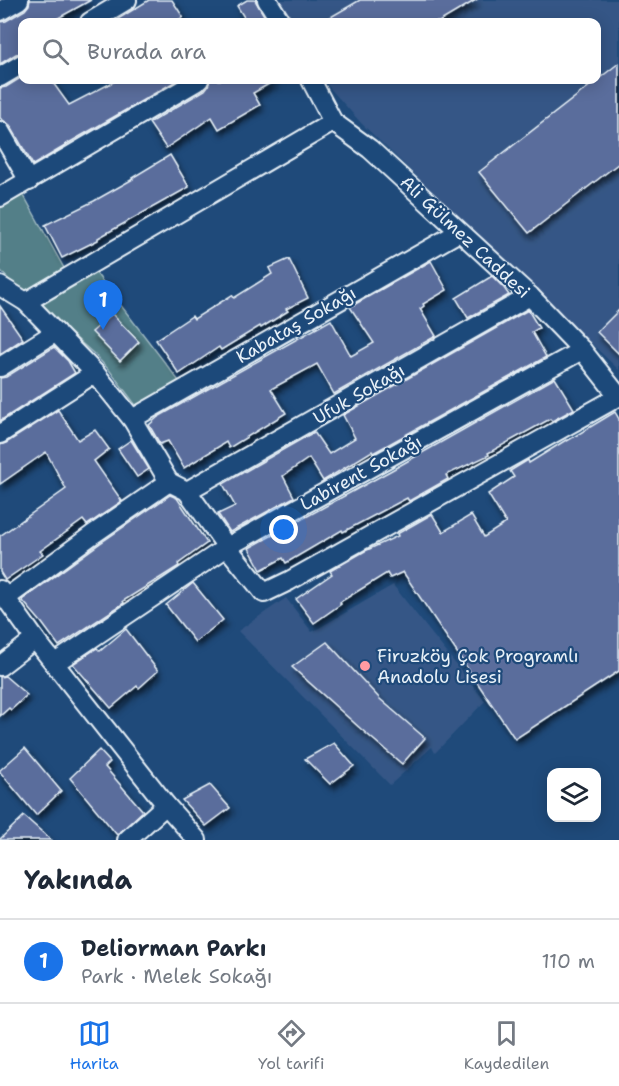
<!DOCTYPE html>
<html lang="tr">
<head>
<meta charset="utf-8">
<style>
  body { margin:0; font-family:"Shantell Sans",sans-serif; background:#f2f2f3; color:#1f2937 }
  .controls { position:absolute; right:18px; bottom:18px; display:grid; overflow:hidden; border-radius:12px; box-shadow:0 3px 15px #0003 }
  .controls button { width:54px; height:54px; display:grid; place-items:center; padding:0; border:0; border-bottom:2px solid #e0e1e3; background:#fff; color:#1f2937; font:30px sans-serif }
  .you { position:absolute; left:284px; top:530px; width:21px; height:21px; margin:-15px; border:4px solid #fff; border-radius:50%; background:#1a73e8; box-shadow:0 0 0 9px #1a73e833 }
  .badge { display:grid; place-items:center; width:39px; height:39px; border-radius:50%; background:#1a73e8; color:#fff; font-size:20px; font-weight:700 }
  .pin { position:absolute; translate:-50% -50px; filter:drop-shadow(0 2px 3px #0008) }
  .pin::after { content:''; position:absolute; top:32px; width:21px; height:18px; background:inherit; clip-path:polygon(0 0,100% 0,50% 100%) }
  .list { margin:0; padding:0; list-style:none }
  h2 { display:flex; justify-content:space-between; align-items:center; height:78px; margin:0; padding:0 24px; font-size:26px }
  h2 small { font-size:20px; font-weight:400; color:#747a83 }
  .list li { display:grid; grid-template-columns:39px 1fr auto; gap:18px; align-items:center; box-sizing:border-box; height:84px; padding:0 24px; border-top:2px solid #e0e1e3 }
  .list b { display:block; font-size:22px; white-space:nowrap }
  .list p { margin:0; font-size:20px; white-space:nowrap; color:#747a83 }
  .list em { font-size:20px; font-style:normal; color:#747a83 }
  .icon { flex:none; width:33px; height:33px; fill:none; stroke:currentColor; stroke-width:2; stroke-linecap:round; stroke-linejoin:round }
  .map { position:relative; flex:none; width:619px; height:840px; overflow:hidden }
  .search { position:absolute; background:#fff; box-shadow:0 3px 15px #0003; left:18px; right:18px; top:18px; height:66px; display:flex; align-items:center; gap:15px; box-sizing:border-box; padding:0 21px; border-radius:12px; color:#747a83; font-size:22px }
  .sheet { height:162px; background:#fff }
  nav { display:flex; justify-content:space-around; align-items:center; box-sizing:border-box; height:84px; border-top:2px solid #e0e1e3; background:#fff; font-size:16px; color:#747a83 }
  nav a { display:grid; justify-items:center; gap:3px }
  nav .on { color:#1a73e8 }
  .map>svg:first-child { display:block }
  .built { fill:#355786 }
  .green { fill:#537f88; stroke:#9eb8c0; stroke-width:1.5 }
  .building { fill:#5a6d9c; stroke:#e8f1f8; stroke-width:1.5; filter:url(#shadow) }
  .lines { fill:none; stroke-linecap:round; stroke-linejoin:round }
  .minor-casing { stroke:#e8f1f8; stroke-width:22 }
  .minor { stroke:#1f4a7a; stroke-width:18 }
  .poi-dot { fill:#ff9aa2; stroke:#1f4a7a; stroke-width:2 }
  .labels { text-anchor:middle; stroke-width:4.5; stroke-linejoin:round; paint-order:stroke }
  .street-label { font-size:18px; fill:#e8f1f8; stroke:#1f4a7a }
  .poi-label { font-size:18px; fill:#e8f1f8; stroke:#1f4a7a; text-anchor:start }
</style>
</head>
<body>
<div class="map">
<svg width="619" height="840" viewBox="0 0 619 840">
  <defs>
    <filter id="shadow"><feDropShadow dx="3" dy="5" stdDeviation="3" flood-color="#0009"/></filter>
  </defs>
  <rect width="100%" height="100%" fill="#1f4a7a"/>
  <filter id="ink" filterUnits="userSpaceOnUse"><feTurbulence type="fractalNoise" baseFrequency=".0167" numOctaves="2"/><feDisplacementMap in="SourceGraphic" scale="12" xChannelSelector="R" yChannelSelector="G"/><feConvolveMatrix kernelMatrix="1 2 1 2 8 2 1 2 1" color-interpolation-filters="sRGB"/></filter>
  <g filter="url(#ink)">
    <g class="built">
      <polygon points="278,0 619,0 619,370 362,124 328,86 325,80 596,80 596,22 291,22"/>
      <polygon points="393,585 485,701 435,753 432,747 390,785 238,631 286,598 312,632"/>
    </g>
    <g class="green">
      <path d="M23,194l42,76 -36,20c-14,1 -20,-11 -29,-20v-62z"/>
      <polygon points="96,273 179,381 138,408 110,371 94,354 40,306"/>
    </g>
    <g class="building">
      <polygon points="30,0 91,0 51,22 22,22 22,53 16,54 0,64 0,22 6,21 25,10 29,5"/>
      <polygon points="149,0 172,0 183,17 175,22 113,22"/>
      <polygon points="247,0 255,0 268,22 247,22 237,6"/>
      <polygon points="360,0 476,0 439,22 322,22"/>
      <polygon points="619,63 619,163 529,233 479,172"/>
      <polygon points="22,77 22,80 51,80 69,105 117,80 178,80 65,145 65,146 33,165 10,125 0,118 0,88 6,87"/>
      <polygon points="210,80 276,80 253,93 260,105 219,129 212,117 166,148 149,123 205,90 208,86"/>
      <polygon points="170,155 189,187 98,238 98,240 62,258 45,225 94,201 133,179 132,178"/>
      <polygon points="289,259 308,298 286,309 288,311 261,328 260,326 221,350 219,347 179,374 156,340 192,316 194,319 232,295 234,298 272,274 269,268"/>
      <polygon points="431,261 447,290 423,304 424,306 420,309 436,336 334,394 317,364 271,389 286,413 229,448 226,442 184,468 168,441 160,444 149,425 158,417 331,320 351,356 374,343 350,307"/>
      <polygon points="492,276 504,288 509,295 468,318 456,298"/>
      <polygon points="0,306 23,339 0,354"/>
      <polygon points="528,310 539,328 532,332 546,357 373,453 372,451 323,481 309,458 283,476 294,497 230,532 218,514 235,506 223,484 314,432 329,454 355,438 343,415"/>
      <polygon points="619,310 619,354 597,332"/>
      <polygon points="112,314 139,342 120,361 92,332"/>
      <polygon points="54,347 68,361 75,373 0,421 0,378 6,377"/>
      <polygon points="555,378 574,409 552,421 550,419 488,453 489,455 446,475 448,479 409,501 407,498 343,532 342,530 286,563 283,558 261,570 249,548 390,471"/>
      <polygon points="58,410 78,440 95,430 109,449 94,461 122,501 87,525 83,520 40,551 43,554 5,580 0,572 0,536 66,489 46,452 0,484 0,445 6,443"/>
      <polygon points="615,412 619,419 619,671 515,739 403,572 390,578 387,573 340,602 341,604 314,623 296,599 332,574 330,571 365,551 398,536 397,534 432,514 443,532 471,515 484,537 506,523 488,494 514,477 510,471 528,460 529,463 566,440 567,441"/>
      <polygon points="131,440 149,469 137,477 118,449"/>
      <polygon points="170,495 177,498 207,543 178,564 179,566 123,601 124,603 59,646 42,623 22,600 99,544"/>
      <polygon points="193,583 223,620 195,642 166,605"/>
      <polygon points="126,629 158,671 139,688 137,686 111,708 73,664 97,648 100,651"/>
      <polygon points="327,642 380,699 425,738 402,764 361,729 292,667"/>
      <polygon points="5,676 27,695 11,710 9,708 0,716 0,677"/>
      <polygon points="334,743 354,766 330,784 305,759"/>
      <polygon points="25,748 61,791 36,815 0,772 0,770"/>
      <polygon points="99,750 110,762 105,767 143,811 117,835 70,778"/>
      <polygon points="210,785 230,808 206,826 182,800"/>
      <polygon points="24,816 51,840 0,840 0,839"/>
    </g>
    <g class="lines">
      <defs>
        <g id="minor">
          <polyline points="267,0 281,22"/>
          <polyline points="0,11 19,0"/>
          <polyline points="90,22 127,0"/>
          <polyline points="0,77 22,64"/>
          <polyline points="311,80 333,122 370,149 530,296 582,350 619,397"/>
          <polyline points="0,131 29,181"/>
          <polyline points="0,197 199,80"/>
          <polyline points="0,286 26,302 95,373 132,419 169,482 187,491 227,547 264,593 289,581 618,397"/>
          <polyline points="26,302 333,122"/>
          <polyline points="0,367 56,332"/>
          <polyline points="132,419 459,232"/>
          <polyline points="0,434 95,373"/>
          <polyline points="187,491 530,296"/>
          <polyline points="0,590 35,639 166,805 197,840"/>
          <polyline points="6,598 92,535 169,482"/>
          <polyline points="55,663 227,547 582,350"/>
          <polyline points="0,666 35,639"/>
          <polyline points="127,840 166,805"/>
        </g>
      </defs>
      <use href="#minor" class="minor-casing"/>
      <use href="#minor" class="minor"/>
    </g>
  </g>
  <circle class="poi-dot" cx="365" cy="666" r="6"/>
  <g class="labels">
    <g class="street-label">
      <text transform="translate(465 237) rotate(43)" y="6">Ali Gülmez Caddesi</text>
      <text transform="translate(296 325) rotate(-30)" y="6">Kabataş Sokağı</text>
      <text transform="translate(359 394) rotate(-30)" y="6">Ufuk Sokağı</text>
      <text transform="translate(361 473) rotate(-29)" y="6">Labirent Sokağı</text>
    </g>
    <g class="poi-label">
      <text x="377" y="662">Firuzköy Çok Programlı<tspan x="377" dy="21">Anadolu Lisesi</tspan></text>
    </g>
  </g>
</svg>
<div class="controls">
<button><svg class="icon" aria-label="layers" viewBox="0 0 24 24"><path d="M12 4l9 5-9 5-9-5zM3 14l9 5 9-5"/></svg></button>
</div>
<div class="you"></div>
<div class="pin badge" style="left:103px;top:330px">1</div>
<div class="search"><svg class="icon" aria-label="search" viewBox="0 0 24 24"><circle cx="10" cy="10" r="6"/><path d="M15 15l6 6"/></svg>Burada ara</div>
</div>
<section class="sheet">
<h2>Yakında<small></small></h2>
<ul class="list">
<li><span class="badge">1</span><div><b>Deliorman Parkı</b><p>Park · Melek Sokağı</p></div><em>110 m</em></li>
</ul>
</section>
<nav>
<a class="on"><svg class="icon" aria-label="map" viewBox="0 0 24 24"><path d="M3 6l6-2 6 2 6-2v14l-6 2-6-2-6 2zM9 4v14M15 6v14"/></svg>Harita</a>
<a><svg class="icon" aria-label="directions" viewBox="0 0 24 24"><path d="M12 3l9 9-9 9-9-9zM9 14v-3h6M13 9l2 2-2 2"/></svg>Yol tarifi</a>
<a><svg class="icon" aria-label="saved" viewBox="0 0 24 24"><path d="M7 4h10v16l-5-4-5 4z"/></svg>Kaydedilen</a>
</nav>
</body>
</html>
